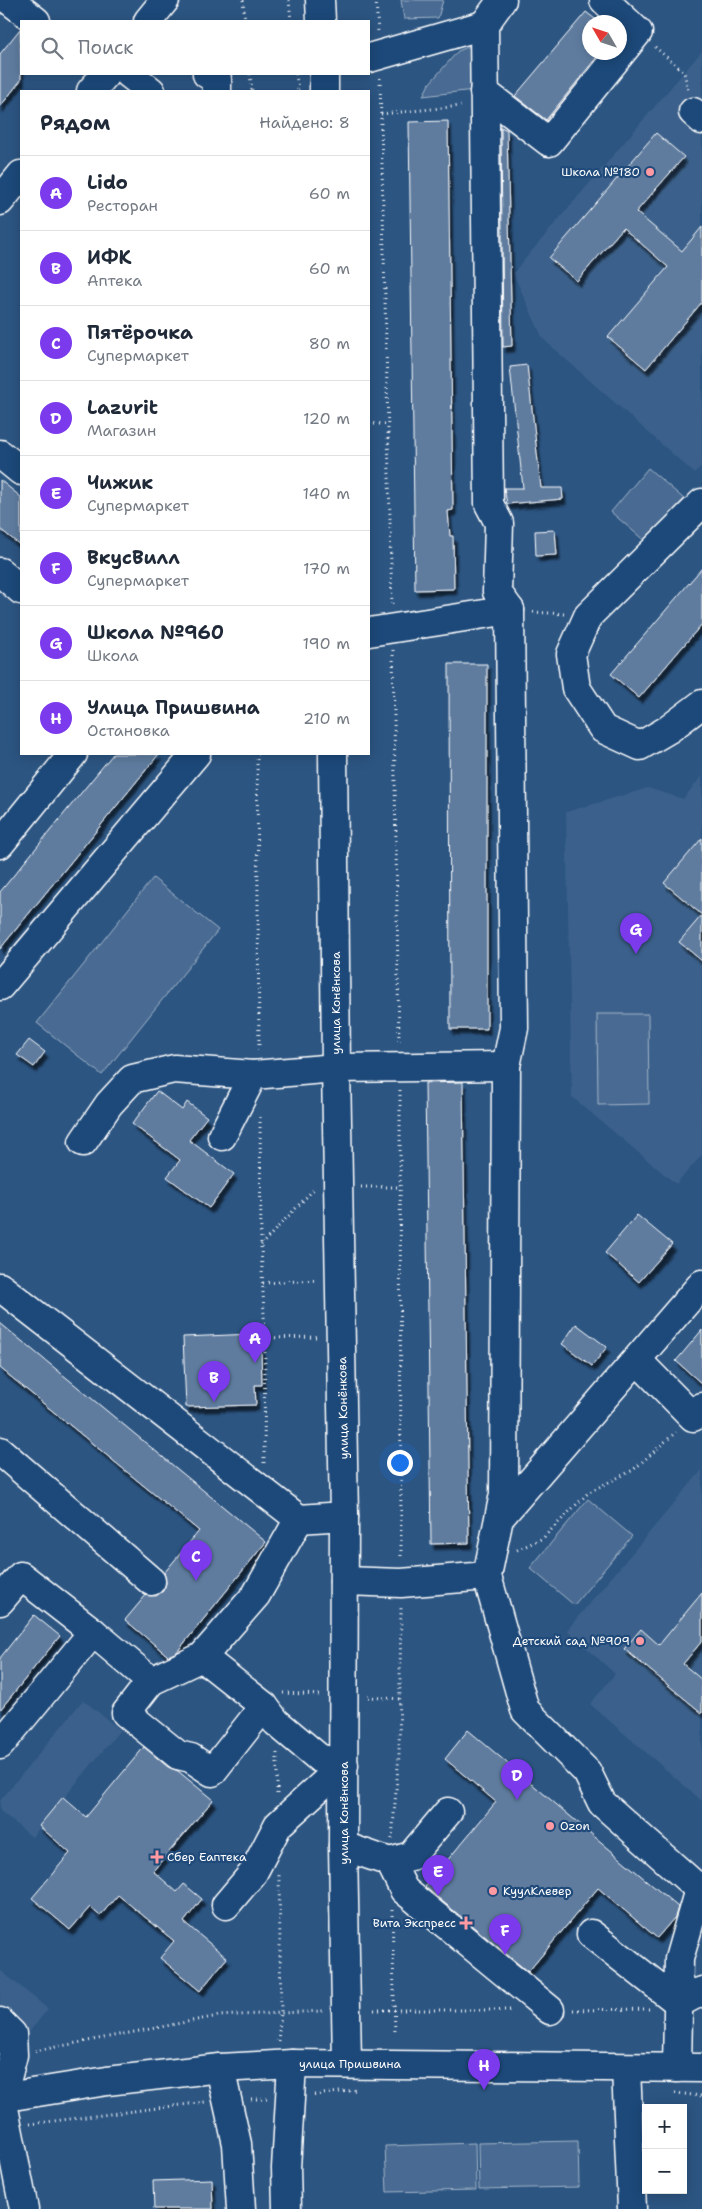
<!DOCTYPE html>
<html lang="ru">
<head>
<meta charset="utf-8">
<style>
  body { margin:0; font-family:"Shantell Sans",sans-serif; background:#f2f2f3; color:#1f2937 }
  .controls { position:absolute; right:15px; bottom:15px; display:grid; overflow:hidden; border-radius:0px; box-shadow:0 2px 12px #0003 }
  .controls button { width:45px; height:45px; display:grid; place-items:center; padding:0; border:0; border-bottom:1px solid #e0e1e3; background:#fff; color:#1f2937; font:25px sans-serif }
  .compass { position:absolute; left:582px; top:15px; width:45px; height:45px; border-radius:50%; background:#fff; box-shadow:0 2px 12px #0003; rotate:309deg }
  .you { position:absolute; left:399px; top:1462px; width:18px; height:18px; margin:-12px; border:4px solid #fff; border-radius:50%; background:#1a73e8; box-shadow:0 0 0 8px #1a73e833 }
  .badge { display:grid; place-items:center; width:32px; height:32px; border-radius:50%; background:#7c3aed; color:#fff; font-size:16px; font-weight:700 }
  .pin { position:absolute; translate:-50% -41px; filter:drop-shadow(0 1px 2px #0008) }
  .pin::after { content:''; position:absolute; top:26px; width:18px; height:15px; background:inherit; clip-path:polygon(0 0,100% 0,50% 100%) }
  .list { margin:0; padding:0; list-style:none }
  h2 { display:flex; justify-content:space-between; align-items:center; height:65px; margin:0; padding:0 20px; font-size:21px }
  h2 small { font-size:16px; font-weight:400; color:#747a83 }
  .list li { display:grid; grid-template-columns:32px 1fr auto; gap:15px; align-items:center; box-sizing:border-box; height:75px; padding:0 20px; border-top:1px solid #e0e1e3 }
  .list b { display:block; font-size:19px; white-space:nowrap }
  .list p { margin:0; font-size:16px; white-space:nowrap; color:#747a83 }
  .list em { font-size:16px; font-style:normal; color:#747a83 }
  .icon { flex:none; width:28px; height:28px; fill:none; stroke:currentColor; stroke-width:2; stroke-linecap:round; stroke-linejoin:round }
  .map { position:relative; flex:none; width:702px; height:2209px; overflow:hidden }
  .search { position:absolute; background:#fff; box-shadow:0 2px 12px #0003; left:20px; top:20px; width:350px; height:55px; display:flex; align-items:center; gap:12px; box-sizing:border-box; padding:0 18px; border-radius:0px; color:#747a83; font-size:19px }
  .panel { position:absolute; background:#fff; box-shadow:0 2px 12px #0003; left:20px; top:90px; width:350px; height:665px; border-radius:0px }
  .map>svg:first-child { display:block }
  .built { fill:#3b618b }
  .green { fill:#486b92; stroke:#a4b5c8 }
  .building { fill:#5e7c9f; stroke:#fff; filter:url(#shadow) }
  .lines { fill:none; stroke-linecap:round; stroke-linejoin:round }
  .minor-casing { stroke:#fff; stroke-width:31 }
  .path { stroke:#fff; stroke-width:3; stroke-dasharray:1 4; stroke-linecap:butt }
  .minor { stroke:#1f4a7a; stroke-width:28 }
  .poi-dot { fill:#ff9aa2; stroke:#1f4a7a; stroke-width:2 }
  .labels { text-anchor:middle; stroke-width:4.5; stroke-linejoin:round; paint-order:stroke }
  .poi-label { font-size:12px; fill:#fff; stroke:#1f4a7a; text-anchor:end }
  .street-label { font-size:12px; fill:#fff; stroke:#1f4a7a }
</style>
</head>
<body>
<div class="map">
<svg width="702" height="2209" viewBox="0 0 702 2209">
  <defs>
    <filter id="shadow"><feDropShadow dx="3" dy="5.5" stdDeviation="1" flood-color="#0009"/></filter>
  </defs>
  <rect width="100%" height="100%" fill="#2c5582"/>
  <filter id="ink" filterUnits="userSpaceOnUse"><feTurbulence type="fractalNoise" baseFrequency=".02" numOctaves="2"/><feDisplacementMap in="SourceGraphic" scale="10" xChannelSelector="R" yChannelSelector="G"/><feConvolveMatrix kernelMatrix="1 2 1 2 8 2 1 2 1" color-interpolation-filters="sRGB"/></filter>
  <g filter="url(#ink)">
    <g class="built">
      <polygon points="702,51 702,466 694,473 543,339 513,273"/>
      <polygon points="702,776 702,1155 676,1184 572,1097 566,812 648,788 683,799"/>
      <polygon points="702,1470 702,1801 590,1704 615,1674 567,1630"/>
      <polygon points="83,1700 120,1730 32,1837 0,1811 0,1801"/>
      <polygon points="0,1970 48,2009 12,2053 0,2043"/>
    </g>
    <g class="green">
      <polygon points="401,0 443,0 438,18 404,19"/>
      <polygon points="473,45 474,90 423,96 429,84 458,51"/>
      <polygon points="648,468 684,499 647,543 611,512"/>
      <polygon points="153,878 218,930 102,1075 37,1023"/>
      <polygon points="597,1014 648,1014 649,1104 598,1105"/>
      <polygon points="588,1499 632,1536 574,1605 530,1568"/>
      <polygon points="578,2141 579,2187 479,2189 478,2143"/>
      <polygon points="475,2143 476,2190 387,2192 385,2146"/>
    </g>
    <g class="building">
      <polygon points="586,12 599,22 590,22 590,52 601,52 546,120 515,96"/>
      <polygon points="20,29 21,80 0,107 0,54"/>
      <polygon points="448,121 453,510 448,511 450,536 453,536 454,589 415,590 409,122"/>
      <polygon points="501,127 507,130 512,346 503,347"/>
      <polygon points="656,133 684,157 636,212 682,251 702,227 702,302 646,369 608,337 668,267 623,228 577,281 549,258"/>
      <polygon points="527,365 541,488 562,488 563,499 507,504 504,488 523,488 510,367"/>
      <polygon points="0,480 21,497 21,546 0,529"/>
      <polygon points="555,530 557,555 536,556 535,531"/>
      <polygon points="702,568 702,624 639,698 611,674"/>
      <polygon points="449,664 487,664 487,1029 450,1029"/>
      <polygon points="113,754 159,754 0,949 0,892"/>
      <polygon points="702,838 702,915 664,883"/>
      <polygon points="702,915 702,961 679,942"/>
      <polygon points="29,1040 45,1052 34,1067 17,1055"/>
      <polygon points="463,1082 469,1543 431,1544 425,1083"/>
      <polygon points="157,1091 182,1110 187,1102 207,1117 189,1140 234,1174 209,1208 167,1177 180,1160 132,1124"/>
      <polygon points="637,1215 672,1244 639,1282 605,1253"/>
      <polygon points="0,1323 266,1542 177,1652 168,1656 125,1620 146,1595 156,1596 163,1591 166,1583 164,1573 199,1531 0,1368"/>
      <polygon points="576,1324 607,1347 592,1366 562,1344"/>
      <polygon points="702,1330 702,1384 676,1361"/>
      <polygon points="253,1334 254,1348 261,1348 262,1385 255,1385 256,1405 186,1407 183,1337"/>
      <polygon points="702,1593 702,1641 683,1664 702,1680 702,1713 624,1649 641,1629 659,1645"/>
      <polygon points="34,1615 60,1636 0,1710 0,1658"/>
      <polygon points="468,1730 678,1907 675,1917 657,1938 598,1888 528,1972 425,1887 496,1802 445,1759"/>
      <polygon points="144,1747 168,1767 178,1771 213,1800 153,1871 177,1892 184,1884 202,1899 184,1922 227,1958 200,1991 160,1958 174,1941 118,1895 100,1916 90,1907 70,1930 32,1898 70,1853 39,1826 63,1797 86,1817"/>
      <polygon points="212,2179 213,2209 154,2209 153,2181"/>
    </g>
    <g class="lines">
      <defs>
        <g id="minor">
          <polyline points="9,0 36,21"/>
          <polyline points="320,0 321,21"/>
          <polyline points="502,0 484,25 489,504 499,523 497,592 510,610 514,1028 506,1066 504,1494 487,1576 525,1710 587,1772 602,1803 699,1889"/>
          <polyline points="148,21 165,0"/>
          <polyline points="369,58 484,25"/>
          <polyline points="129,74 151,91"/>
          <polyline points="207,74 217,79 217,91"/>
          <polyline points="91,91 105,75 103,74"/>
          <polyline points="324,91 324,74"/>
          <polyline points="484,92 549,142 638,32 604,0"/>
          <polyline points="693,112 702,120"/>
          <polyline points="0,201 21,175"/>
          <polyline points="0,454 21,471"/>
          <polyline points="702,503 588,616 571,654 576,688 603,729 640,746 669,729 702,704"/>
          <polyline points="0,572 21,590"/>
          <polyline points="369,632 510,610"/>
          <polyline points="333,754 336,1068 344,1516 343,1846 347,2063"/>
          <polyline points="0,844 73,754"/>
          <polyline points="0,986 196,754"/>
          <polyline points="222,1136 253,1075 336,1068 506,1066"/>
          <polyline points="83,1142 109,1104 132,1079 174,1069 253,1075"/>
          <polyline points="0,1287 299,1519"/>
          <polyline points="637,1360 693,1417 702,1407"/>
          <polyline points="0,1451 151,1581"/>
          <polyline points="501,1516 702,1284"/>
          <polyline points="344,1581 401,1583 487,1576"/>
          <polyline points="0,1601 21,1576 93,1632 0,1745"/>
          <polyline points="93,1632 151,1681 202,1657 256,1595 299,1519 344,1516"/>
          <polyline points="202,1657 264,1706 276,1722 319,1758 344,1765 278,1825 253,1873 226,1905"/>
          <polyline points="151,1681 126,1713 178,1755 191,1758 212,1772 264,1706"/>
          <polyline points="343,1846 390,1862 404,1890 550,2010"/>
          <polyline points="390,1862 411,1856 448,1812"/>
          <polyline points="591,1934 679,2003 702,1991"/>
          <polyline points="0,2022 12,2034 13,2055 2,2098 24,2209"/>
          <polyline points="220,2068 237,2144 241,2209"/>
          <polyline points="626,2068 632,2209"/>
          <polyline points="677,2068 679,1959 699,1889 702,1886"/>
          <polyline points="0,2098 107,2081 220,2068 292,2064 702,2068"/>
          <polyline points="287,2209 286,2168 292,2064"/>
        </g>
      </defs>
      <use href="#minor" class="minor-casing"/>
      <g class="path">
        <polyline points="243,0 245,21"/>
        <polyline points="289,0 291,21"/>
        <polyline points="376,0 378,32"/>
        <polyline points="655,47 684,72 688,90"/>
        <polyline points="250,74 252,91"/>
        <polyline points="296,74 298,91"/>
        <polyline points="380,78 392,607"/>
        <polyline points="381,114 461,106"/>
        <polyline points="369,424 387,424"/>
        <polyline points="533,612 564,614"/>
        <polyline points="393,650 399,1044"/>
        <polyline points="257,754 259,1051"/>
        <polyline points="400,1090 401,1559"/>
        <polyline points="260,1117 261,1245 265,1338 264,1463"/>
        <polyline points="361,1187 400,1187"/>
        <polyline points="261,1245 314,1189"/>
        <polyline points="263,1283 317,1280"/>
        <polyline points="265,1338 317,1337"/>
        <polyline points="517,1550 543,1538 589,1492 633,1470 676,1432"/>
        <polyline points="283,1693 320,1695"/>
        <polyline points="368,1697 400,1699"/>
        <polyline points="277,1753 277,1794"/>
        <polyline points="392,1839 399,1755 401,1605"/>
        <polyline points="392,1910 395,2035"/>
        <polyline points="374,2010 511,2010"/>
        <polyline points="573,2010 649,2009"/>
        <polyline points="278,2041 281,2013 279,1875"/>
        <polyline points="35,2051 218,2016 323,2011"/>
        <polyline points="675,2093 702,2096"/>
        <polyline points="314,2095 357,2090"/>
        <polyline points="251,2099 268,2099"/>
        <polyline points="30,2124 205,2102"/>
      </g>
      <use href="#minor" class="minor"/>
    </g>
  </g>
  <g class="poi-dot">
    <circle cx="650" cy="172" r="5"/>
    <circle cx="640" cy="1641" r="5"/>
    <circle cx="550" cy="1826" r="5"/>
    <path d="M154.5 1849.5h5v5h5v5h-5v5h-5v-5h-5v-5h5z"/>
    <circle cx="493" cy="1891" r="5"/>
    <path d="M463.5 1915.5h5v5h5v5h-5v5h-5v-5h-5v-5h5z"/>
  </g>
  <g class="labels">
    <g class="poi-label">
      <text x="640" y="176">Школа №180</text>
      <text x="630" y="1645">Детский сад №909</text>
      <text x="560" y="1830" text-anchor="start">Ozon</text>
      <text x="167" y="1861" text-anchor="start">Сбер Еаптека</text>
      <text x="503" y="1895" text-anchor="start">КуулКлевер</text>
      <text x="456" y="1927">Вита Экспресс</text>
    </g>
    <g class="street-label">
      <text transform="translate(336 1003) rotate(-90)" y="4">улица Конёнкова</text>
      <text transform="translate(343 1408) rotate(-91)" y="4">улица Конёнкова</text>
      <text transform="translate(344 1813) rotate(-90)" y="4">улица Конёнкова</text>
      <text x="350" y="2068">улица Пришвина</text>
    </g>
  </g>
</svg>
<div class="controls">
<button>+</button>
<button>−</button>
</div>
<svg class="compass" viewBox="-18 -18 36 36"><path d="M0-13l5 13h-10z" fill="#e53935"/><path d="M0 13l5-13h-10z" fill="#747a83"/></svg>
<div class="you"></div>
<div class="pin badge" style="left:255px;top:1363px">A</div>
<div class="pin badge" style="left:214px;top:1402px">B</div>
<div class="pin badge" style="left:196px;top:1581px">C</div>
<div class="pin badge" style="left:517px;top:1800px">D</div>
<div class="pin badge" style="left:438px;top:1896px">E</div>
<div class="pin badge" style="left:505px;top:1955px">F</div>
<div class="pin badge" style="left:636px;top:954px">G</div>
<div class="pin badge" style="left:484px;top:2090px">H</div>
<div class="search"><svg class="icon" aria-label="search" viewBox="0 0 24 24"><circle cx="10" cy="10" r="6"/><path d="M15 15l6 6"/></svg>Поиск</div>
<section class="panel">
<h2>Рядом<small>Найдено: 8</small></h2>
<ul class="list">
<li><span class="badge">A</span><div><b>Lido</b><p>Ресторан</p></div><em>60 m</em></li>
<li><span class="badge">B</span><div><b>ИФК</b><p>Аптека</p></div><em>60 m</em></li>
<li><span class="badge">C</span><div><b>Пятёрочка</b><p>Супермаркет</p></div><em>80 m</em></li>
<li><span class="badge">D</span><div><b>Lazurit</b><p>Магазин</p></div><em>120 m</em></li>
<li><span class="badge">E</span><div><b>Чижик</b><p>Супермаркет</p></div><em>140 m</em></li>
<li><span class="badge">F</span><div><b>ВкусВилл</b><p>Супермаркет</p></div><em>170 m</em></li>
<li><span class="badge">G</span><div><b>Школа №960</b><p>Школа</p></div><em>190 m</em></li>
<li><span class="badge">H</span><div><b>Улица Пришвина</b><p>Остановка</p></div><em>210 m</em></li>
</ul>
</section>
</div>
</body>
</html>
